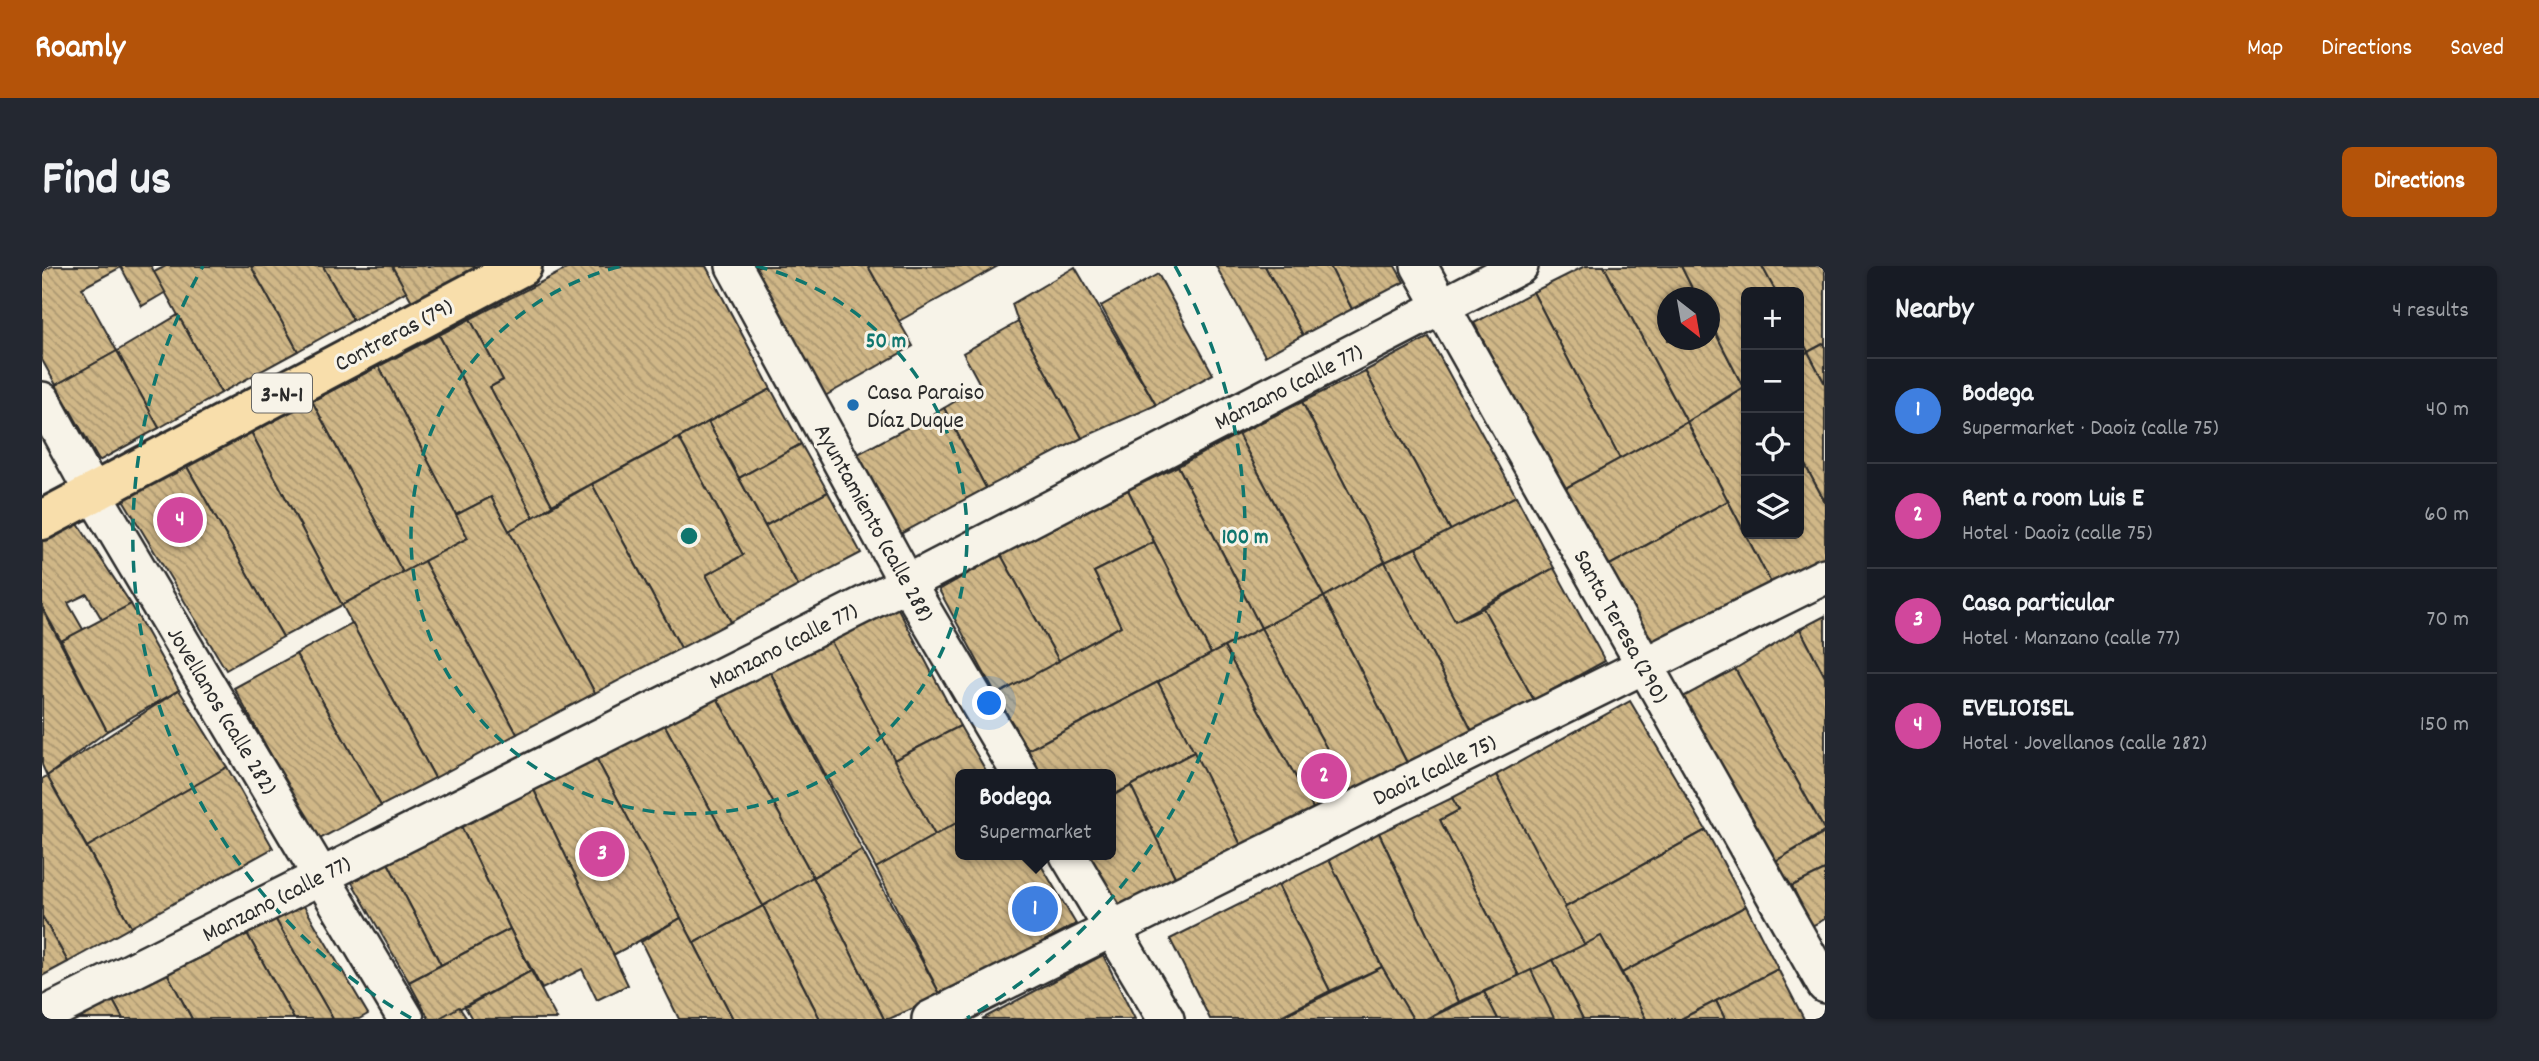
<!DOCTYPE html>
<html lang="en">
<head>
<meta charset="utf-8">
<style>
  body { margin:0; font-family:Dekko,sans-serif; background:#242831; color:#f1f3f6 }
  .controls { position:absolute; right:21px; top:21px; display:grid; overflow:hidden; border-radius:10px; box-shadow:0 2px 5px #0004 }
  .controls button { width:63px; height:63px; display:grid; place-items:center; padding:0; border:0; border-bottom:2px solid #363941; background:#171b24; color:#f1f3f6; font:35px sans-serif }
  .compass { position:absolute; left:1615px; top:21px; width:63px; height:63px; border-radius:50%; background:#171b24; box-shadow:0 2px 5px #0004; rotate:149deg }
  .you { position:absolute; left:948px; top:438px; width:24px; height:24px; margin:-18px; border:5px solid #fff; border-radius:50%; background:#1a73e8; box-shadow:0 0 0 10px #1a73e833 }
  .badge { display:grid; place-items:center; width:46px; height:46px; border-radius:50%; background:#b45309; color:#fff; font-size:23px; font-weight:700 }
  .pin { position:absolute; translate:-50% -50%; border:4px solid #fff; box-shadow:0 2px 7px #0006 }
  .popup { position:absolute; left:913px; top:503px; width:161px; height:91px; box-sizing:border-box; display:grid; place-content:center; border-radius:10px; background:#171b24; filter:drop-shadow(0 2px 5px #0005); font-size:23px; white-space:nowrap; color:#9ea1a6 }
  .popup b { font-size:26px; color:#f1f3f6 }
  .popup::after { content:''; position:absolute; left:50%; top:100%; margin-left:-14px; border:14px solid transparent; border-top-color:#171b24 }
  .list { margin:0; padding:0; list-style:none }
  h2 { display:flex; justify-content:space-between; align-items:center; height:91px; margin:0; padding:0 28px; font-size:30px }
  h2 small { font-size:23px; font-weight:400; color:#9ea1a6 }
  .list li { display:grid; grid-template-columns:46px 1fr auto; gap:21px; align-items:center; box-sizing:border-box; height:105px; padding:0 28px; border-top:2px solid #363941 }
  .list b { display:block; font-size:26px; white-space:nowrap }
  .list p { margin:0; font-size:23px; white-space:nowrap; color:#9ea1a6 }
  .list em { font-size:23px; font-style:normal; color:#9ea1a6 }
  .icon { flex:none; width:38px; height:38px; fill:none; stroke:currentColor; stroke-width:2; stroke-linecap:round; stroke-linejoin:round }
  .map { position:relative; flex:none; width:1783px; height:753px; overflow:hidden; border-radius:10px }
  header { display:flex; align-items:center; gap:42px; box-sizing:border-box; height:98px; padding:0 35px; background:#b45309; color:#fff }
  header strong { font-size:33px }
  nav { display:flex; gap:38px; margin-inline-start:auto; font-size:24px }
  .intro { display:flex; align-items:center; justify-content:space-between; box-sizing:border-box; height:168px; padding:0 42px }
  h1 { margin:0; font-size:49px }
  .button { padding:18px 32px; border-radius:10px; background:#b45309; color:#fff; font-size:24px; font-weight:700 }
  main { display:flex; gap:42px; padding:0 42px }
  aside { flex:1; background:#171b24; border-radius:10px; box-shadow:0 2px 5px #0004 }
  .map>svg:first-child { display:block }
  .building { fill:url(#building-back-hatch); stroke:#2b2b2b; stroke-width:2 }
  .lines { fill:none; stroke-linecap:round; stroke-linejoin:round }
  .minor-casing { stroke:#2b2b2b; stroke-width:40 }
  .primary-casing { stroke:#2b2b2b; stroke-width:44 }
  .minor { stroke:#f7f3e8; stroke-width:35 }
  .primary { stroke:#f8deab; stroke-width:38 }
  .ring { fill:none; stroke:#0f766e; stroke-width:3.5; stroke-dasharray:12 9 }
  .poi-dot { fill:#1f6fb2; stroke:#f7f3e8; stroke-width:2.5 }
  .labels { text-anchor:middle; stroke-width:6; stroke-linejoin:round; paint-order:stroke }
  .shield { fill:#f7f3e8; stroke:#686764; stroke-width:2 }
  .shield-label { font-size:23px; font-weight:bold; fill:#2b2b2b }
  .street-label { font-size:24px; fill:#2b2b2b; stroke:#f7f3e8 }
  .poi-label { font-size:24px; fill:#2b2b2b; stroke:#f7f3e8; text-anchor:start }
  .centre { fill:#0f766e; stroke:#f7f3e8; stroke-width:3.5 }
  .ring-label { font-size:21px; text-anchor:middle; font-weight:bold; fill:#0f766e; stroke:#f7f3e8; stroke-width:6; stroke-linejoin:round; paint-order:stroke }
</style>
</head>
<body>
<header>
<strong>Roamly</strong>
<nav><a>Map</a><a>Directions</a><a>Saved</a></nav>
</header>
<div class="intro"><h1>Find us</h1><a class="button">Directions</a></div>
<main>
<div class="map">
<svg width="1783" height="753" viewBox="0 0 1783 753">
  <defs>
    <pattern id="building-back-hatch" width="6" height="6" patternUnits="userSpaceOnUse" patternTransform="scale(1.75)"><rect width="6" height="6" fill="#d0b787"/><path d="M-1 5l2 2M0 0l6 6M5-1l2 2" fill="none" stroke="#a9956f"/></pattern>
  </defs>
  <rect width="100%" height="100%" fill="#f7f3e8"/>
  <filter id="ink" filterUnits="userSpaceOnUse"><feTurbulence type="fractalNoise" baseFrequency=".0143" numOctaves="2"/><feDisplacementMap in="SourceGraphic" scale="14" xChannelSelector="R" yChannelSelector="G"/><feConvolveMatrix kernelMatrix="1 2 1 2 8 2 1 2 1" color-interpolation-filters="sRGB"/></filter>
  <g filter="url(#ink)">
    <g class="building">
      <polygon points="10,0 109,0 124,26 100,40 79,1 40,22 75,85 14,119 0,94 0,5"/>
      <polygon points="124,0 209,0 256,85 179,127 112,6"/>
      <polygon points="209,0 281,0 311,54 256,85"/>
      <polygon points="281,0 350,0 365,25 311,54"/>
      <polygon points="350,0 447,0 372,39"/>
      <polygon points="530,0 664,0 729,123 510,239 448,121 461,114 428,53"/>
      <polygon points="710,0 826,0 871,80 783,130"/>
      <polygon points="826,0 956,0 857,55"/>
      <polygon points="1174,0 1223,0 1261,69 1223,90"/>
      <polygon points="1223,0 1288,0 1310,43 1261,69"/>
      <polygon points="1288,0 1353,0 1362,16 1310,43"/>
      <polygon points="1543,0 1562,0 1645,156 1578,193 1491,26"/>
      <polygon points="1562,0 1639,0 1655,32 1626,32 1626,74 1668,74 1668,56 1701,121 1645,156"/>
      <polygon points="1639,0 1720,0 1734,26 1704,26 1704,120 1701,121 1668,56 1668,32 1655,32"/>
      <polygon points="1720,0 1783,0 1783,77 1766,86 1757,68 1757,26 1734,26"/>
      <polygon points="1033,1 1114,139 1040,172 976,56 970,38"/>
      <polygon points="1116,8 1171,108 1114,139 1059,40"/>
      <polygon points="1491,26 1578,193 1520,224 1432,57"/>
      <polygon points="136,49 179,127 117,162 75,85"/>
      <polygon points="428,53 461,114 448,121 510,239 492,252 397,69"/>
      <polygon points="976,56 1040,172 944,222 902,142 939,120 921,87"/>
      <polygon points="1757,68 1766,86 1757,91"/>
      <polygon points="397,69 492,252 467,265 449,231 414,249 337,100"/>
      <polygon points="1387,71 1474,230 1409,265 1323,105"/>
      <polygon points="1783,77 1783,118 1766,86"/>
      <polygon points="75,85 117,162 57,195 14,119"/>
      <polygon points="1766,86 1783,118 1783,236 1757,188 1757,91"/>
      <polygon points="337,100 426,272 361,307 270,135"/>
      <polygon points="1323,105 1409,265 1343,296 1260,136"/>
      <polygon points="1704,121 1704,268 1757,268 1757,188 1783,236 1783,292 1730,319 1645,156"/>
      <polygon points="729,123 759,178 697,212 666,156"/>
      <polygon points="270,135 361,307 300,339 209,166"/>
      <polygon points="1260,136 1343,296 1282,331 1196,168"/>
      <polygon points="902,142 944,222 855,270 812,190"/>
      <polygon points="666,156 756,320 689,356 664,309 701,289 637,172"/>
      <polygon points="1645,156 1686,235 1564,301 1520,224"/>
      <polygon points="209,166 300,339 241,371 144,199"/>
      <polygon points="1196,168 1282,331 1219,362 1136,200"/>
      <polygon points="637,172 701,289 664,309 689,356 639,382 550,218"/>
      <polygon points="759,178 786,226 723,260 697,212"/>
      <polygon points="144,199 241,371 184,404 80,232"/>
      <polygon points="1136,200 1219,362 1169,388 1086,224"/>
      <polygon points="550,218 639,382 553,427 467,265"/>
      <polygon points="1086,224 1112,276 1052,306 1079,360 1017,395 959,289"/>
      <polygon points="786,226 819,287 756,320 723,260"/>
      <polygon points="1474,230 1512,302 1413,355 1374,282"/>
      <polygon points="449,231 553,427 475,468 382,295 426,272 414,249"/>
      <polygon points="1686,235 1730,319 1607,383 1564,301"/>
      <polygon points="32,252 89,338 61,355 45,328 26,337 42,365 19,375 0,341 0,268"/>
      <polygon points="1112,276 1169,388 986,484 954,429 1079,360 1052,306"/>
      <polygon points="1374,282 1413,355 1441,342 1492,434 1431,467 1343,296"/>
      <polygon points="959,289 1017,395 954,429 897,324"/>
      <polygon points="382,295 475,468 393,512 300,339"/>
      <polygon points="1343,296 1431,467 1366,499 1282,331"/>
      <polygon points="1512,302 1563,395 1492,434 1441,342"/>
      <polygon points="1282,331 1366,499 1309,527 1219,362"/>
      <polygon points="852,335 918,460 852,494 786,370"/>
      <polygon points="89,338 137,424 65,465 19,375"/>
      <polygon points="0,342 65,465 5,510 0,499"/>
      <polygon points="1783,350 1783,411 1758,363"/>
      <polygon points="310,357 393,512 339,540 254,388"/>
      <polygon points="1219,362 1309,527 1273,546 1182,381"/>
      <polygon points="1758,363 1783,411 1783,565 1693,403"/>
      <polygon points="786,370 893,569 834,602 726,402"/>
      <polygon points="1182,381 1273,546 1200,581 1116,416"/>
      <polygon points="254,388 339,540 276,574 192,422"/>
      <polygon points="726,402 820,584 771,611 673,428"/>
      <polygon points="1693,403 1783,565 1732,596 1641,431"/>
      <polygon points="1116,416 1152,486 1068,531 1068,508 999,508 986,484"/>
      <polygon points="137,424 185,501 45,581 5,510"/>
      <polygon points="673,428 771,611 721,640 621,456"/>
      <polygon points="1588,435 1664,564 1522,642 1454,509"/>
      <polygon points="621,456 721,640 652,677 553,490"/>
      <polygon points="918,460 946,508 918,508 918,555 893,569 852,494"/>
      <polygon points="1152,486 1200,581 1133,611 1089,520"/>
      <polygon points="553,490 639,652 571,689 490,520"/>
      <polygon points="185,501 231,582 89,661 45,581"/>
      <polygon points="1454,509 1543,679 1477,710 1398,554 1417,544 1410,532"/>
      <polygon points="5,510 89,661 26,696 0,650 0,513"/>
      <polygon points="490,520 586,719 555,734 540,703 500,723 468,663 417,556"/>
      <polygon points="1089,520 1133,611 1071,642 1043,589 1068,589 1068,531"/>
      <polygon points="1410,532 1417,544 1398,554 1477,710 1417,736 1337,567"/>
      <polygon points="918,555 918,589 993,589 1034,658 899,730 834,602"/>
      <polygon points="417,556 468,663 399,699 345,595"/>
      <polygon points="1664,564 1704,640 1580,707 1559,670 1543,679 1522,642"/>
      <polygon points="1337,567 1417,736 1384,753 1371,753 1340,701 1287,594"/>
      <polygon points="1783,567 1783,604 1750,620 1732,596"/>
      <polygon points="820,584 899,730 847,753 842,753 771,611"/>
      <polygon points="1287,594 1340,701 1288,725 1236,619"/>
      <polygon points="345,595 399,699 367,716 308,613"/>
      <polygon points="1783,604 1783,653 1770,660 1750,620"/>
      <polygon points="771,611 842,753 778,753 721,640"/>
      <polygon points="1236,619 1288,725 1233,753 1168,753 1128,673"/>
      <polygon points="259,635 326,748 317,753 291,753 231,649"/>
      <polygon points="721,640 778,753 691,753 652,677"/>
      <polygon points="1704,640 1736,703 1639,753 1604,753 1580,707"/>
      <polygon points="231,649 291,753 252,753 202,662"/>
      <polygon points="0,650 26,696 0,710"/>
      <polygon points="639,652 691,753 637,753 599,676"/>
      <polygon points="202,662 252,753 150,753 124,705"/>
      <polygon points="468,663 489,705 398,753 387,753 367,716"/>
      <polygon points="1559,670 1604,753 1541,753 1511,694"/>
      <polygon points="1061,689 1093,753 940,753"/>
      <polygon points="1511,694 1541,753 1511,753 1489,704"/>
      <polygon points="1340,701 1371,753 1235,753"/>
      <polygon points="1736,703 1762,753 1683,753 1674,735"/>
      <polygon points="1489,704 1512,752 1456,753 1442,726"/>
      <polygon points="124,705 150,753 81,753 69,731"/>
      <polygon points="489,705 515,753 430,753 423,741"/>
      <polygon points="1442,726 1456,753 1385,753"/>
      <polygon points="69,731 81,753 22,753"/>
      <polygon points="1674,735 1683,753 1639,753"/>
      <polygon points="417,741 425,753 396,753"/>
    </g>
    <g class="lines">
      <defs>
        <g id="minor">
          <polyline points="692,0 865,317 978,508"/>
          <polyline points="1377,0 1783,719"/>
          <polyline points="0,134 51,227 364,753"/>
          <polyline points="1026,589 1124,753"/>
          <polyline points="0,750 865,317 1478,0"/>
          <polyline points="888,753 1783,310"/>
        </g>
        <polyline id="primary" points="0,254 480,0"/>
      </defs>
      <use href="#minor" class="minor-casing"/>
      <use href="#primary" class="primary-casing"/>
      <use href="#minor" class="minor"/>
      <use href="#primary" class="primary"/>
    </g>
  </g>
  <g class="ring">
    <path d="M714 0A278 278 0 1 1 580 0"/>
    <path d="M369 752A556 556 0 0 1 161 0M1133 0A556 556 0 0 1 925 752"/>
  </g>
  <circle class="poi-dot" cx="811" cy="139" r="7"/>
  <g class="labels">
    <rect class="shield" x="210" y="107.5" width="60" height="39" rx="5"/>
    <g class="shield-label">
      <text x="240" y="135">3-N-1</text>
    </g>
    <g class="street-label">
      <text transform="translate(351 68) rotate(-28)" y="8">Contreras (79)</text>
      <text transform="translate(1246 120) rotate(-27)" y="8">Manzano (calle 77)</text>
      <text transform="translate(833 256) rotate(61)" y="8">Ayuntamiento (calle 288)</text>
      <text transform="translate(1580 360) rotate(61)" y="8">Santa Teresa (290)</text>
      <text transform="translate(741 379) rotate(-27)" y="8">Manzano (calle 77)</text>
      <text transform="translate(181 444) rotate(59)" y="8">Jovellanos (calle 282)</text>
      <text transform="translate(1392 503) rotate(-26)" y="8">Daoiz (calle 75)</text>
      <text transform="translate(234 632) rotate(-27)" y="8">Manzano (calle 77)</text>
    </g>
    <g class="poi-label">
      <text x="825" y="133">Casa Paraiso<tspan x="825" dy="28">Díaz Duque</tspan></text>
    </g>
  </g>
  <circle cx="647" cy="270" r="10" class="centre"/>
  <g class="ring-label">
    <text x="844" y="81">50 m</text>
    <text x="1203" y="277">100 m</text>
  </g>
</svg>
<div class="controls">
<button>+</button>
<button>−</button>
<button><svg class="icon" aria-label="locate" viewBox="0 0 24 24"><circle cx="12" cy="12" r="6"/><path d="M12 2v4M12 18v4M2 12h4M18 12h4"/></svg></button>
<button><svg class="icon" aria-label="layers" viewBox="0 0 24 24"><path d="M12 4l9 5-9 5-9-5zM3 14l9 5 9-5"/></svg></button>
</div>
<svg class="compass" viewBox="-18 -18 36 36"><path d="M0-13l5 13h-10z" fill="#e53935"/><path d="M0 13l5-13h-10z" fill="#9ea1a6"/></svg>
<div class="you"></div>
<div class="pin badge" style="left:993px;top:643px;background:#3f7fe0">1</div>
<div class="popup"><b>Bodega</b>Supermarket</div>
<div class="pin badge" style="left:1282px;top:510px;background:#d1479c">2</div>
<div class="pin badge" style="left:560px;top:588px;background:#d1479c">3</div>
<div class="pin badge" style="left:138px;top:254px;background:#d1479c">4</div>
</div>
<aside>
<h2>Nearby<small>4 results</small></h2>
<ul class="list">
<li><span class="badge" style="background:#3f7fe0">1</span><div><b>Bodega</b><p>Supermarket · Daoiz (calle 75)</p></div><em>40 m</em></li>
<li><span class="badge" style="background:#d1479c">2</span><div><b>Rent a room Luis E</b><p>Hotel · Daoiz (calle 75)</p></div><em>60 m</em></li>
<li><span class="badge" style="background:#d1479c">3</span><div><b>Casa particular</b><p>Hotel · Manzano (calle 77)</p></div><em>70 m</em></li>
<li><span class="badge" style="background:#d1479c">4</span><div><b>EVELIOISEL</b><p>Hotel · Jovellanos (calle 282)</p></div><em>150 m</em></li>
</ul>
</aside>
</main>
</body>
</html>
